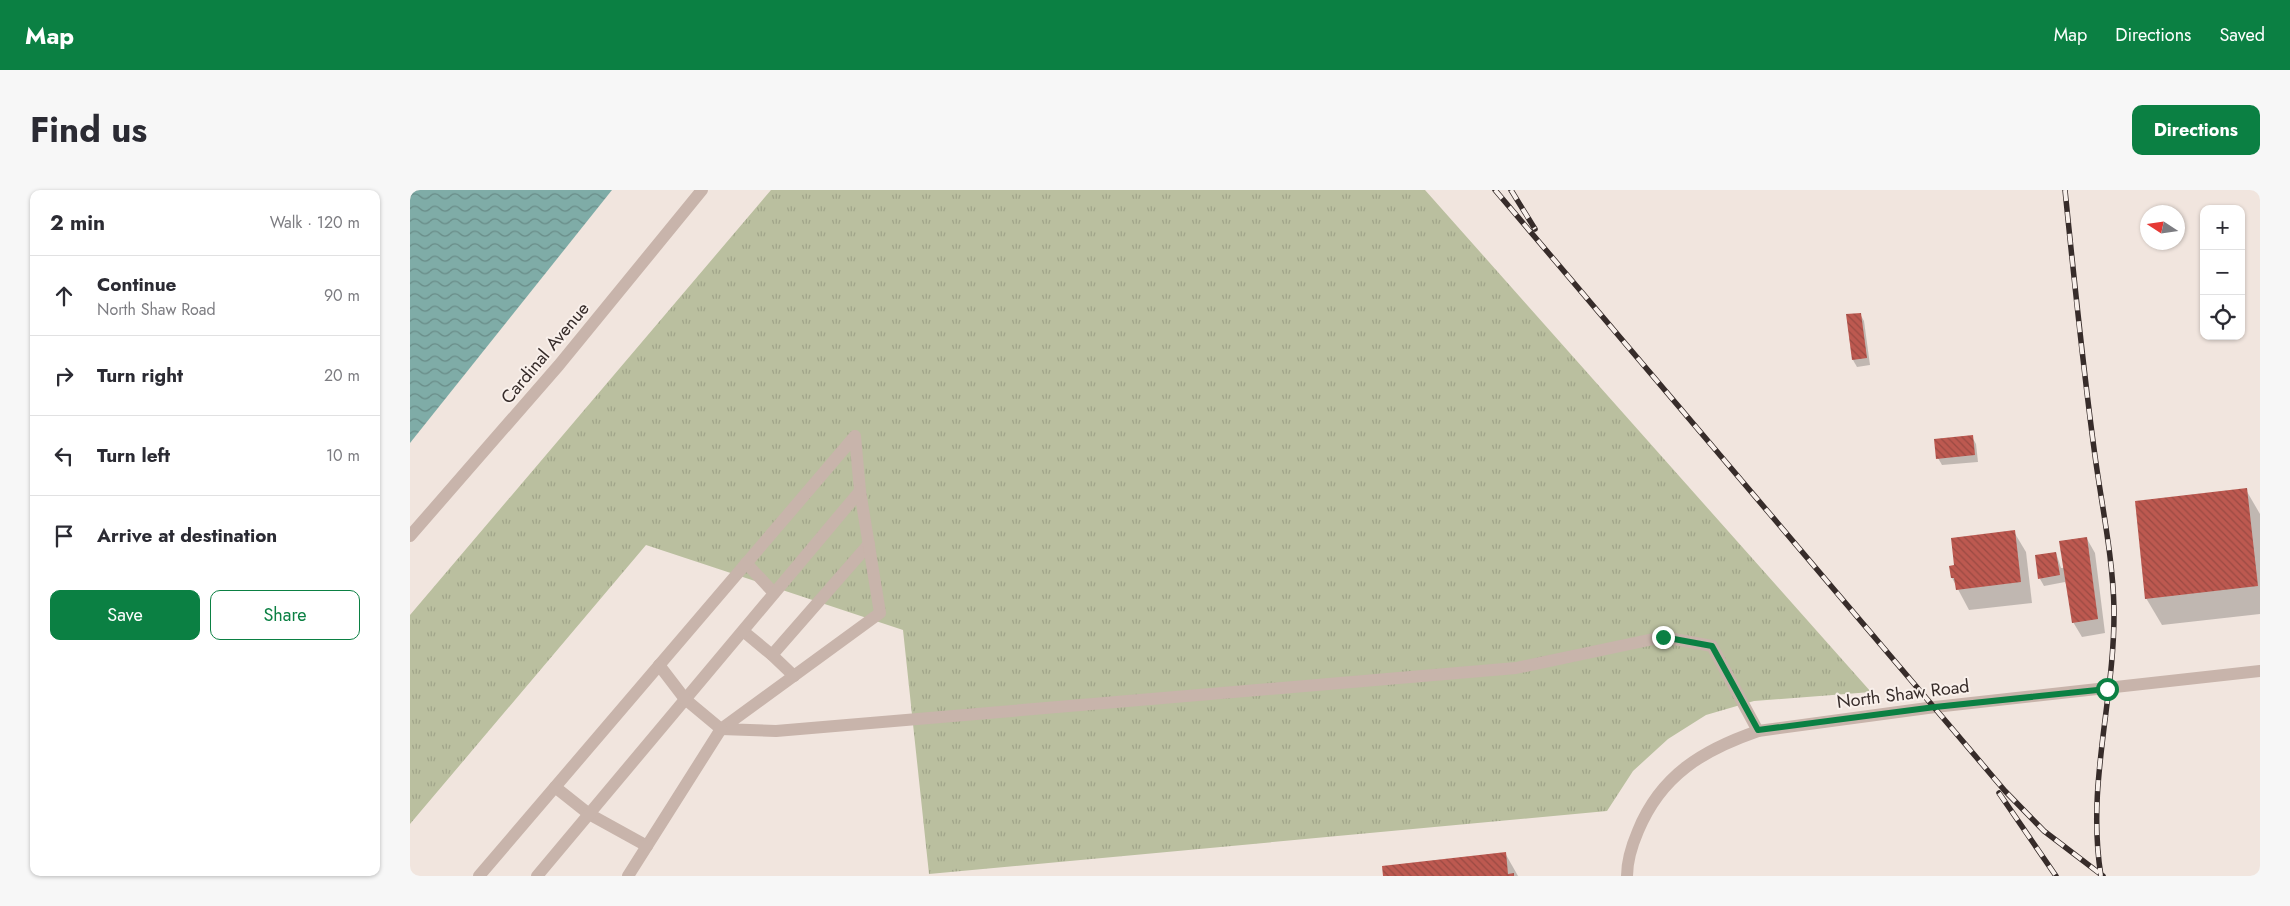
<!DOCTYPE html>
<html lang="en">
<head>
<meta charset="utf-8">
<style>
  body { margin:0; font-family:Jost,sans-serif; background:#f7f7f7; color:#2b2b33 }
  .controls { position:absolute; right:15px; top:15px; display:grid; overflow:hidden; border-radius:10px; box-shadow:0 1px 4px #0004 }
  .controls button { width:45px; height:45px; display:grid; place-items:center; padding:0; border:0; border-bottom:1px solid #e1e1e2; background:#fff; color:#2b2b33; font:25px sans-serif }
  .compass { position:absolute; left:1730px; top:15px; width:45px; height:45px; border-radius:50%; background:#fff; box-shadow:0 1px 4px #0004; rotate:282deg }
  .stop { position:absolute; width:15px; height:15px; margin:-11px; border:4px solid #0b8043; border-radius:50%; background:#fff }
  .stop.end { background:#0b8043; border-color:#fff; box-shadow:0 1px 5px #0008 }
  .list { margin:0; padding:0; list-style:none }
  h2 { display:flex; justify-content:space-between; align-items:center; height:65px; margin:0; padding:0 20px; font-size:21px }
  h2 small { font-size:16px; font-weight:400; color:#7c7c81 }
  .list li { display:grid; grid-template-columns:32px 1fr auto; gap:15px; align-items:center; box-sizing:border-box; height:80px; padding:0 20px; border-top:1px solid #e1e1e2 }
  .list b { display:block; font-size:19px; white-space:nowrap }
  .list p { margin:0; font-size:16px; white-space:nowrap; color:#7c7c81 }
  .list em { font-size:16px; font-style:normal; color:#7c7c81 }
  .actions { display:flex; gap:10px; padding:15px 20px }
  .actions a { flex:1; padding:11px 0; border:1px solid #0b8043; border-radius:10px; text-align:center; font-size:18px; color:#0b8043 }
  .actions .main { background:#0b8043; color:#fff }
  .icon { flex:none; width:28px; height:28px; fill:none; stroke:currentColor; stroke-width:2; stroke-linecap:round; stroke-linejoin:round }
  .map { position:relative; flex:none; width:1850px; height:686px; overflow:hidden; border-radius:10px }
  header { display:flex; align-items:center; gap:30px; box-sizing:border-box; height:70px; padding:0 25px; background:#0b8043; color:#fff }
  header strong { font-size:24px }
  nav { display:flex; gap:28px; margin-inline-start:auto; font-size:18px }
  .intro { display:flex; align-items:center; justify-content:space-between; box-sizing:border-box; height:120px; padding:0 30px }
  h1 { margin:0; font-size:35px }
  .button { padding:12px 22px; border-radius:10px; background:#0b8043; color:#fff; font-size:18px; font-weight:700 }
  main { display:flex; gap:30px; padding:0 30px }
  aside { flex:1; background:#fff; border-radius:10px; box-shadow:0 1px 4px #0004 }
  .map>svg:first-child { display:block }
  .grass { fill:url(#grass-tufts) }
  .water { fill:url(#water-waves) }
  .shadow { fill:#0003 }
  .building { fill:url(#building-back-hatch) }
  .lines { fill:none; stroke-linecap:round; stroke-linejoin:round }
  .lane { stroke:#c8b4ab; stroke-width:12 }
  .street { stroke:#c8b4ab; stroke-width:12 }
  .rail-casing { stroke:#372c2a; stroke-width:5.5 }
  .rail { stroke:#f9f0eb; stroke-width:4; stroke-dasharray:11; stroke-linecap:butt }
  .route { stroke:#0b8043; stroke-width:6 }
  .labels { text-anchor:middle; stroke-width:4; stroke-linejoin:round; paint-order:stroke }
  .street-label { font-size:18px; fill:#372c2a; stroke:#f9f0eb }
</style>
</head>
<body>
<header>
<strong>Map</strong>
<nav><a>Map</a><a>Directions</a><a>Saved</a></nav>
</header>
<div class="intro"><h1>Find us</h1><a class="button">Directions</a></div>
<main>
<aside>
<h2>2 min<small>Walk · 120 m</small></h2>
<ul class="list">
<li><svg class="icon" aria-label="ahead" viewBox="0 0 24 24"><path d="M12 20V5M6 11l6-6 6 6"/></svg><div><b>Continue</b><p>North Shaw Road</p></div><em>90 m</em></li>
<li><svg class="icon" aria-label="right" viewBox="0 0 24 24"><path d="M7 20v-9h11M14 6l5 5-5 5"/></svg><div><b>Turn right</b></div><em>20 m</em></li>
<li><svg class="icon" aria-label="left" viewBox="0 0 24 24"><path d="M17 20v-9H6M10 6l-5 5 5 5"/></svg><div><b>Turn left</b></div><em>10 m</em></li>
<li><svg class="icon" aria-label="arrive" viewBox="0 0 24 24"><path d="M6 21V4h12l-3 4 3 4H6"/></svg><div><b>Arrive at destination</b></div></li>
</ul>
<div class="actions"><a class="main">Save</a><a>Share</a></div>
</aside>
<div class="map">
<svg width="1850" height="686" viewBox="0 0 1850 686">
  <defs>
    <pattern id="grass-tufts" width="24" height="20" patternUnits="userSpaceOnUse" patternTransform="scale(1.25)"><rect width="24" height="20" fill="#babf9f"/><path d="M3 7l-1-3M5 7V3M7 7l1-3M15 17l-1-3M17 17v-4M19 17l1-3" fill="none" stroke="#a0a489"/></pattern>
    <pattern id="water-waves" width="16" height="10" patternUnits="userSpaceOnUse" patternTransform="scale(1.25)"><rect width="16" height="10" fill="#7faca7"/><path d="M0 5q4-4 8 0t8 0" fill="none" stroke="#698c88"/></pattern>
    <pattern id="building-back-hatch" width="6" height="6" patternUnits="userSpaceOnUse" patternTransform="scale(1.25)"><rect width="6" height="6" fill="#bd5950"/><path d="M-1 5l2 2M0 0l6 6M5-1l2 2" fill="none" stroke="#9a4a43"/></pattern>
  </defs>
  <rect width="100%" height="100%" fill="#f1e5de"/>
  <polygon class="grass" points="361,0 1015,0 1461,502 1344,511 1296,525 1258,549 1223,581 1197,621 519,684 493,440 236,355 0,634 0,425"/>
  <polygon class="water" points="0,0 202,0 0,253"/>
  <g class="shadow">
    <polygon points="1450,124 1454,131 1460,175 1447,177 1443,170 1437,125"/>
    <polygon points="1562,247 1566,254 1568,272 1532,275 1528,268"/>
    <polygon points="1836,300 1850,324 1850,424 1752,435 1736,408"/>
    <polygon points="1604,342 1616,362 1622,413 1559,420 1542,388 1541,377"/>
    <polygon points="1677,349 1685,363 1695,443 1672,447 1663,432 1660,403 1655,392 1634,396 1630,389 1646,363 1651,378 1653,378"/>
    <polygon points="1095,663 1108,686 974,686"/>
  </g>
  <g class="building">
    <polygon points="1451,123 1457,168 1442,170 1436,124"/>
    <polygon points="1563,245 1565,265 1526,269 1524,249"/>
    <polygon points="1837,298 1848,396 1735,409 1725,311"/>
    <polygon points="1605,340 1611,392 1546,400 1544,388 1541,388 1539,376 1544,375 1541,348"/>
    <polygon points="1677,347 1688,429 1662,433 1649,351"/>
    <polygon points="1646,362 1650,385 1628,389 1625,365"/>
    <polygon points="1096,662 1098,684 1104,683 1104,686 973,686 972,676"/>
  </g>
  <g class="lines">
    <g class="lane">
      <polyline points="0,346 149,175 292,0"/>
      <polyline points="336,373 364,403"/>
      <polyline points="333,441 362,465"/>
      <polyline points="384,486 362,465 459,354"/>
      <polyline points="145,597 179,624 237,656"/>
      <polyline points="69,686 445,246 450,301 470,423 311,539 366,541 1106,478 1253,447 1302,456 1348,541"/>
      <polyline points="127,686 450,301"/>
      <polyline points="218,686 311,539 275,509 249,475"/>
    </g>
    <path class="street" d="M1217,686c0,-15 5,-31 11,-45 23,-56 65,-81 120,-100l177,-24 325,-36"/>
    <defs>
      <g id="rail">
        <polyline points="1085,0 1595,601 1634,641 1693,686"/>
        <polyline points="1101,0 1125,39"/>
        <path d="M1655,0c9,89 18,178 30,266 7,51 18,102 19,153 1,91 -28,175 -13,267"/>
        <polyline points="1589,603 1646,686"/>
      </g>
    </defs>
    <use href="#rail" class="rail-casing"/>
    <use href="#rail" class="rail"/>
  </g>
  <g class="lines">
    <polyline class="route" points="1253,447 1302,456 1348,540 1525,517 1697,499"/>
  </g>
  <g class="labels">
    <g class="street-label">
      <text transform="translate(135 163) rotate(-50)" y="6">Cardinal Avenue</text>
      <text transform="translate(1493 504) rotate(-7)" y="6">North Shaw Road</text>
    </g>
  </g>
</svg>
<div class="controls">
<button>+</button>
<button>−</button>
<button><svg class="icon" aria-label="locate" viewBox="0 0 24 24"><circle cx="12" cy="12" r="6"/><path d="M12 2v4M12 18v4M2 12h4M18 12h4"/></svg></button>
</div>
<svg class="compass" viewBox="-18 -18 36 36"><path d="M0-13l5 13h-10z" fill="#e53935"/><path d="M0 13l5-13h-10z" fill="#7c7c81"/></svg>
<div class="stop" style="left:1697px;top:499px"></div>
<div class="stop end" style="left:1253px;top:447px"></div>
</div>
</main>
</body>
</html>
